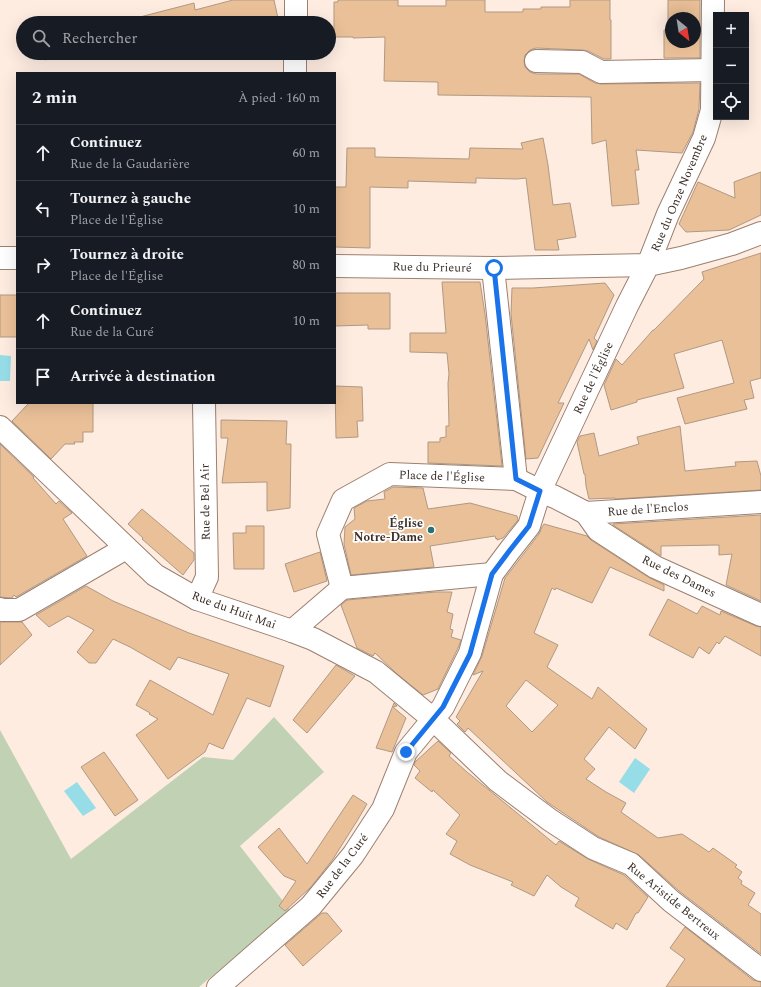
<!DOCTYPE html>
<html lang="fr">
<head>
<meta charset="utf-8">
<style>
  body { margin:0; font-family:Spectral,serif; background:#242831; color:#f1f3f6 }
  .controls { position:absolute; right:12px; top:12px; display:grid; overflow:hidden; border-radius:0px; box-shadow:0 4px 16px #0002 }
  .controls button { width:36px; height:36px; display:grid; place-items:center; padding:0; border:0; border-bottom:1px solid #363941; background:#171b24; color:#f1f3f6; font:20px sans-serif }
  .compass { position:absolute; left:665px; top:12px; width:36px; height:36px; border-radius:50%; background:#171b24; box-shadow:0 4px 16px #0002; rotate:150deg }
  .stop { position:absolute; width:12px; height:12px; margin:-9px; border:3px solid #1a73e8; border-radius:50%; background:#fff }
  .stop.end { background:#1a73e8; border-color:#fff; box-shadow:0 1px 4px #0008 }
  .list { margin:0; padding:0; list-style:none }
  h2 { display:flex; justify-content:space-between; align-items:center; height:52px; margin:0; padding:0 16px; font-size:17px }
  h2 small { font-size:13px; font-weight:400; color:#9ea1a6 }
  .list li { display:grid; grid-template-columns:26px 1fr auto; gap:12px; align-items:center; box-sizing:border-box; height:56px; padding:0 16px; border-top:1px solid #363941 }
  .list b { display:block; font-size:15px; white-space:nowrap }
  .list p { margin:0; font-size:13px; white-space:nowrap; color:#9ea1a6 }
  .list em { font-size:13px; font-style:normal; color:#9ea1a6 }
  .icon { flex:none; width:22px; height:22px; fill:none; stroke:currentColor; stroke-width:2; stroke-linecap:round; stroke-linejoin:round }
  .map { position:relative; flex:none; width:761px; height:987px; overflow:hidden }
  .search { position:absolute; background:#171b24; box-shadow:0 4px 16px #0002; left:16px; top:16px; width:320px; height:44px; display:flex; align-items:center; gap:10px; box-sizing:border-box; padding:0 14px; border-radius:22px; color:#9ea1a6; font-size:15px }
  .panel { position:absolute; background:#171b24; box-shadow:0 4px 16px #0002; left:16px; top:72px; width:320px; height:332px; border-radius:0px }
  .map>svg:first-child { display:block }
  .green { fill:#c1d1b4 }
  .water { fill:#97dde7 }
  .building { fill:#eac098; stroke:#b09983; fill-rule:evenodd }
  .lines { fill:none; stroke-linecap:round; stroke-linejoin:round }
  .minor-casing { stroke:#9c8070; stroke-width:24 }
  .major-casing { stroke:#9c8070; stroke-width:24 }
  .minor { stroke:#fff; stroke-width:22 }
  .major { stroke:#fff; stroke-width:22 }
  .route { stroke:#1a73e8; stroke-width:5 }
  .poi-dot { fill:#287271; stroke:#fff; stroke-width:1.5 }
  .labels { text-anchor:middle; stroke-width:3.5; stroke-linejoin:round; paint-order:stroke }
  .street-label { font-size:12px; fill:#3b2f28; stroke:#fff }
  .poi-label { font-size:12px; font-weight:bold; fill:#3b2f28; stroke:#fff; text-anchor:end }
</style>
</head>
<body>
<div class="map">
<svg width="761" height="987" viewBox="0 0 761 987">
  <rect width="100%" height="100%" fill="#feece1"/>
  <polygon class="green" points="274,717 324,772 240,846 290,910 199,987 0,987 0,730 71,859 203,757 233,760"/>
  <g class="water">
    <polygon points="0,355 11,356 10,381 0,381"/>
    <polygon points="635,758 650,769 634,793 619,782"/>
    <polygon points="77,782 96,808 83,816 64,791"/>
  </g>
  <g class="building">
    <polygon points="233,0 274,0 279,23 141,23 140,17 194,3 195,10"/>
    <polygon points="338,0 398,0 398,6 446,6 446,0 485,0 485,12 523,12 523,9 541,9 541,7 570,7 570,0 610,0 610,20 611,20 611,59 604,59 588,51 582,50 536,48 530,50 525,55 524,61 525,67 530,72 536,74 579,74 595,83 601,84 700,83 699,109 693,132 682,153 636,150 639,170 635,170 639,204 612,206 606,140 592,144 591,97 438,95 438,82 384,81 385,37 353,38 353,37 334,37 334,2 338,2"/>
    <path d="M668,0h32v58h-36v-28h4zM671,18h24v24h-24z"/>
    <polygon points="42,53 64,53 45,60"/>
    <polygon points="543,138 548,165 553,205 570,203 576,237 557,240 559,250 535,250 526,178 517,179 476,178 476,183 408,181 408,188 370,187 370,248 335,247 335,187 346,187 347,148 375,148 375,157 469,159 470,148 523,149 521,143"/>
    <polygon points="761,172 761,215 729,230 686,232 679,224 698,182 735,198 734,182"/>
    <polygon points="761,253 761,378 750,381 754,398 744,400 747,409 685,424 677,398 734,383 722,340 674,354 684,388 637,400 637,402 611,410 604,385 616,359 622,365 653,330 654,330 704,279 702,272"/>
    <polygon points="442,282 480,282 485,314 502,466 428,463 428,442 440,442 440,438 446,437 446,426 449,426 448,383 449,374 447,353 410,352 410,333 446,333"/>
    <polygon points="605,283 614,295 594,338 597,341 593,350 589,339 558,403 564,403 538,458 526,459 511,314 512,288 533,288"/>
    <polygon points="335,293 390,293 390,329 368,329 368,325 335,326"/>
    <rect x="0" y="295" width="17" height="42"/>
    <polygon points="335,386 362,387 363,421 357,421 358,437 336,438"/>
    <polygon points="29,403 93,403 93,432 83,432 83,442 74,442 75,444 65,444 51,459 12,421"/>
    <polygon points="221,420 287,421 286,444 291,444 290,508 267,511 267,482 222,483 228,438 221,438"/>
    <polygon points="680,426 685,471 736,466 735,462 757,461 761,476 761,490 615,499 615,498 589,499 586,486 585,474 584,474 577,442 580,436 594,433 599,456 639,444 637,437"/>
    <polygon points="0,444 34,477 33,478 56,504 59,501 72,513 63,519 87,556 16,597 14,595 12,598 0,597"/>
    <polygon points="393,487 423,488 428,509 470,503 517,516 518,520 503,538 497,540 497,538 496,539 495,536 430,546 434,567 351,575 344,544 345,527 355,519 354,508 367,501 385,499 384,492"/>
    <polygon points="142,509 194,553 194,560 183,575 142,539 143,538 128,524"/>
    <polygon points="761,515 761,601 726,585 732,554 719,555 719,545 661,546 661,556 613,525 613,524"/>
    <path d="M544,524l43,12 4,4 57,37 16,8v6l-54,-24 -18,36 -36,-15 -1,2 -3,-2 -18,45 24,12 -11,22 45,32 6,-12 49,42 -12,20 -26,-22 -25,32 11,10 -9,10 20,13 20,11 -5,9 37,26 24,-4 27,18 4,-4 24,17 -2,2 7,5 -4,6 4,3 -1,3 14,9 -7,12 13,9v40l-82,-63 -40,-36 -40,-18 -52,-35 -79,-74 -3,4 -8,-8 3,-3 -4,-4 27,-46 -10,4 9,-19 23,-78 34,-44 3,-7zM526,680l32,25 -26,27 -26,-26z"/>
    <polygon points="246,526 264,526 264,569 234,569 233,533 246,533"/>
    <polygon points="320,552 327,581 294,592 285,564"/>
    <polygon points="86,586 113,601 189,633 284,666 270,707 247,698 223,749 209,743 205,752 168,779 136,735 158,719 149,714 150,713 136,705 150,680 213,715 229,674 178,657 170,670 130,647 113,639 96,663 89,663 77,652 94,630 68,616 49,627 36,615"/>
    <polygon points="436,592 452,592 447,612 453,614 450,629 453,630 451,637 461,640 458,648 438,689 423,695 396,673 375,653 373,656 357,648 351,632 341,605 347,600"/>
    <polygon points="668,599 697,614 702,606 720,615 721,611 756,626 761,627 761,656 725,636 719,644 717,642 709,654 699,647 693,658 649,635"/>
    <polygon points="0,622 22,622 32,635 0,665"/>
    <polygon points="336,665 355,676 307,733 293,720"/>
    <polygon points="394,703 397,706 393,707 406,718 392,752 376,748"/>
    <polygon points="438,741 451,753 449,756 467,772 556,845 559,841 588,859 624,875 648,897 638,913 636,913 627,930 616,923 613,929 575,906 579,898 561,887 547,875 534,896 511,885 513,882 470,865 450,854 457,841 446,834 460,815 433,790 432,792 415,778 420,771 414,765 415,762"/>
    <polygon points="104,752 138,800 115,816 81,767"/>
    <polygon points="353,795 367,804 357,821 333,859 311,887 285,911 279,906 296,881 284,876 258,847 279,828 307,864"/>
    <polygon points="322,913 327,913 342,931 303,966 285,945"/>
    <polygon points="685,927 753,980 761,982 761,987 666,987 685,959 670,948"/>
  </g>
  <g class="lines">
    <defs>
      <g id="minor">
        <polyline points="296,23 296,0"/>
        <polyline points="536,61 582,62 601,72 712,70"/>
        <polyline points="295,73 295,53"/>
        <polyline points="493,268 516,479"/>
        <polyline points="0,427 155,575 197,599 292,631 313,639 376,672 433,719 498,781 550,820 593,848 631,864 671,901 761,970"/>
        <polyline points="586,513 598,530 655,567 761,615"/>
        <polyline points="342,588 328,534 343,500 390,474 516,479 540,491 555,497 586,513 761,502"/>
        <polyline points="197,599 207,577 204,403"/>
        <polyline points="0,609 2,610 19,610 126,548"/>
        <polyline points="292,631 342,588 492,574"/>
        <polyline points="218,987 311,906 353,855 383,809 406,752 443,707 470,653 492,574 510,550 529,526 540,491 627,306 648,265 668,214 704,138 712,110 713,0"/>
      </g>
      <g id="major">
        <polyline points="0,258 17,258"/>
        <polyline points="335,266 493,268 648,265 681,258 732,244 761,233"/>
      </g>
    </defs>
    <use href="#minor" class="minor-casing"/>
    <use href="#major" class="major-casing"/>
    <use href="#minor" class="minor"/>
    <use href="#major" class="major"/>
  </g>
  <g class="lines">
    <polyline class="route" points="406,752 443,707 470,654 492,574 510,550 529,526 540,491 516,479 494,268"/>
  </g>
  <circle class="poi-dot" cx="431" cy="530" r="4"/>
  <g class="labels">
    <g class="street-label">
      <text transform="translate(679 193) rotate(-67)" y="4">Rue du Onze Novembre</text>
      <text transform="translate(432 267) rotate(1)" y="4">Rue du Prieuré</text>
      <text transform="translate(593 378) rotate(-65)" y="4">Rue de l'Église</text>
      <text transform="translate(442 476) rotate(2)" y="4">Place de l'Église</text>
      <text transform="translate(205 502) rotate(-91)" y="4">Rue de Bel Air</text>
      <text transform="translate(648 509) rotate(-4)" y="4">Rue de l'Enclos</text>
      <text transform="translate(679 576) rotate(26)" y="4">Rue des Dames</text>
      <text transform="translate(234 610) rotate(20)" y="4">Rue du Huit Mai</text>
      <text transform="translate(342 866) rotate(-53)" y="4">Rue de la Curé</text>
      <text transform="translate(674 901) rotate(39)" y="4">Rue Aristide Bertreux</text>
    </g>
    <g class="poi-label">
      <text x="423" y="527">Église<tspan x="423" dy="14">Notre-Dame</tspan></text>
    </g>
  </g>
</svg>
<div class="controls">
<button>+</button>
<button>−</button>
<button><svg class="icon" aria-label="locate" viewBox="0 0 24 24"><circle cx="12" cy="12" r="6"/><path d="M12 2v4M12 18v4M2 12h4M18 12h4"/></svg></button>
</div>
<svg class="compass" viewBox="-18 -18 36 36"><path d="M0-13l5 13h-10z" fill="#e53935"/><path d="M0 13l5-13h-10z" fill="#9ea1a6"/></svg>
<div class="stop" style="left:494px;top:268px"></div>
<div class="stop end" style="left:406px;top:752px"></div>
<div class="search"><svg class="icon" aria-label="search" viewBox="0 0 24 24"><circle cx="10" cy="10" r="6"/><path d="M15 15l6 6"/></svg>Rechercher</div>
<section class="panel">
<h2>2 min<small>À pied · 160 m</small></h2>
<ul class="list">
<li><svg class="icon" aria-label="ahead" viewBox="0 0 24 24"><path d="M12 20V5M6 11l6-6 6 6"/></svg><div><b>Continuez</b><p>Rue de la Gaudarière</p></div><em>60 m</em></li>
<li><svg class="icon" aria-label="left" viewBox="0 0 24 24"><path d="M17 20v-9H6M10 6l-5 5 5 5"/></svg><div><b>Tournez à gauche</b><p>Place de l'Église</p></div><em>10 m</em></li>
<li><svg class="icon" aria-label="right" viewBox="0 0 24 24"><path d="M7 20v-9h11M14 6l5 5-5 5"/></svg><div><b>Tournez à droite</b><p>Place de l'Église</p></div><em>80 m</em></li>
<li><svg class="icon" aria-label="ahead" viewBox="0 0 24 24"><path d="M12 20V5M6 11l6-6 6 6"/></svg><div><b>Continuez</b><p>Rue de la Curé</p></div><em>10 m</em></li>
<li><svg class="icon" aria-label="arrive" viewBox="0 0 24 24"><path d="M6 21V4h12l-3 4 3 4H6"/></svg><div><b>Arrivée à destination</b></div></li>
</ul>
</section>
</div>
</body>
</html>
